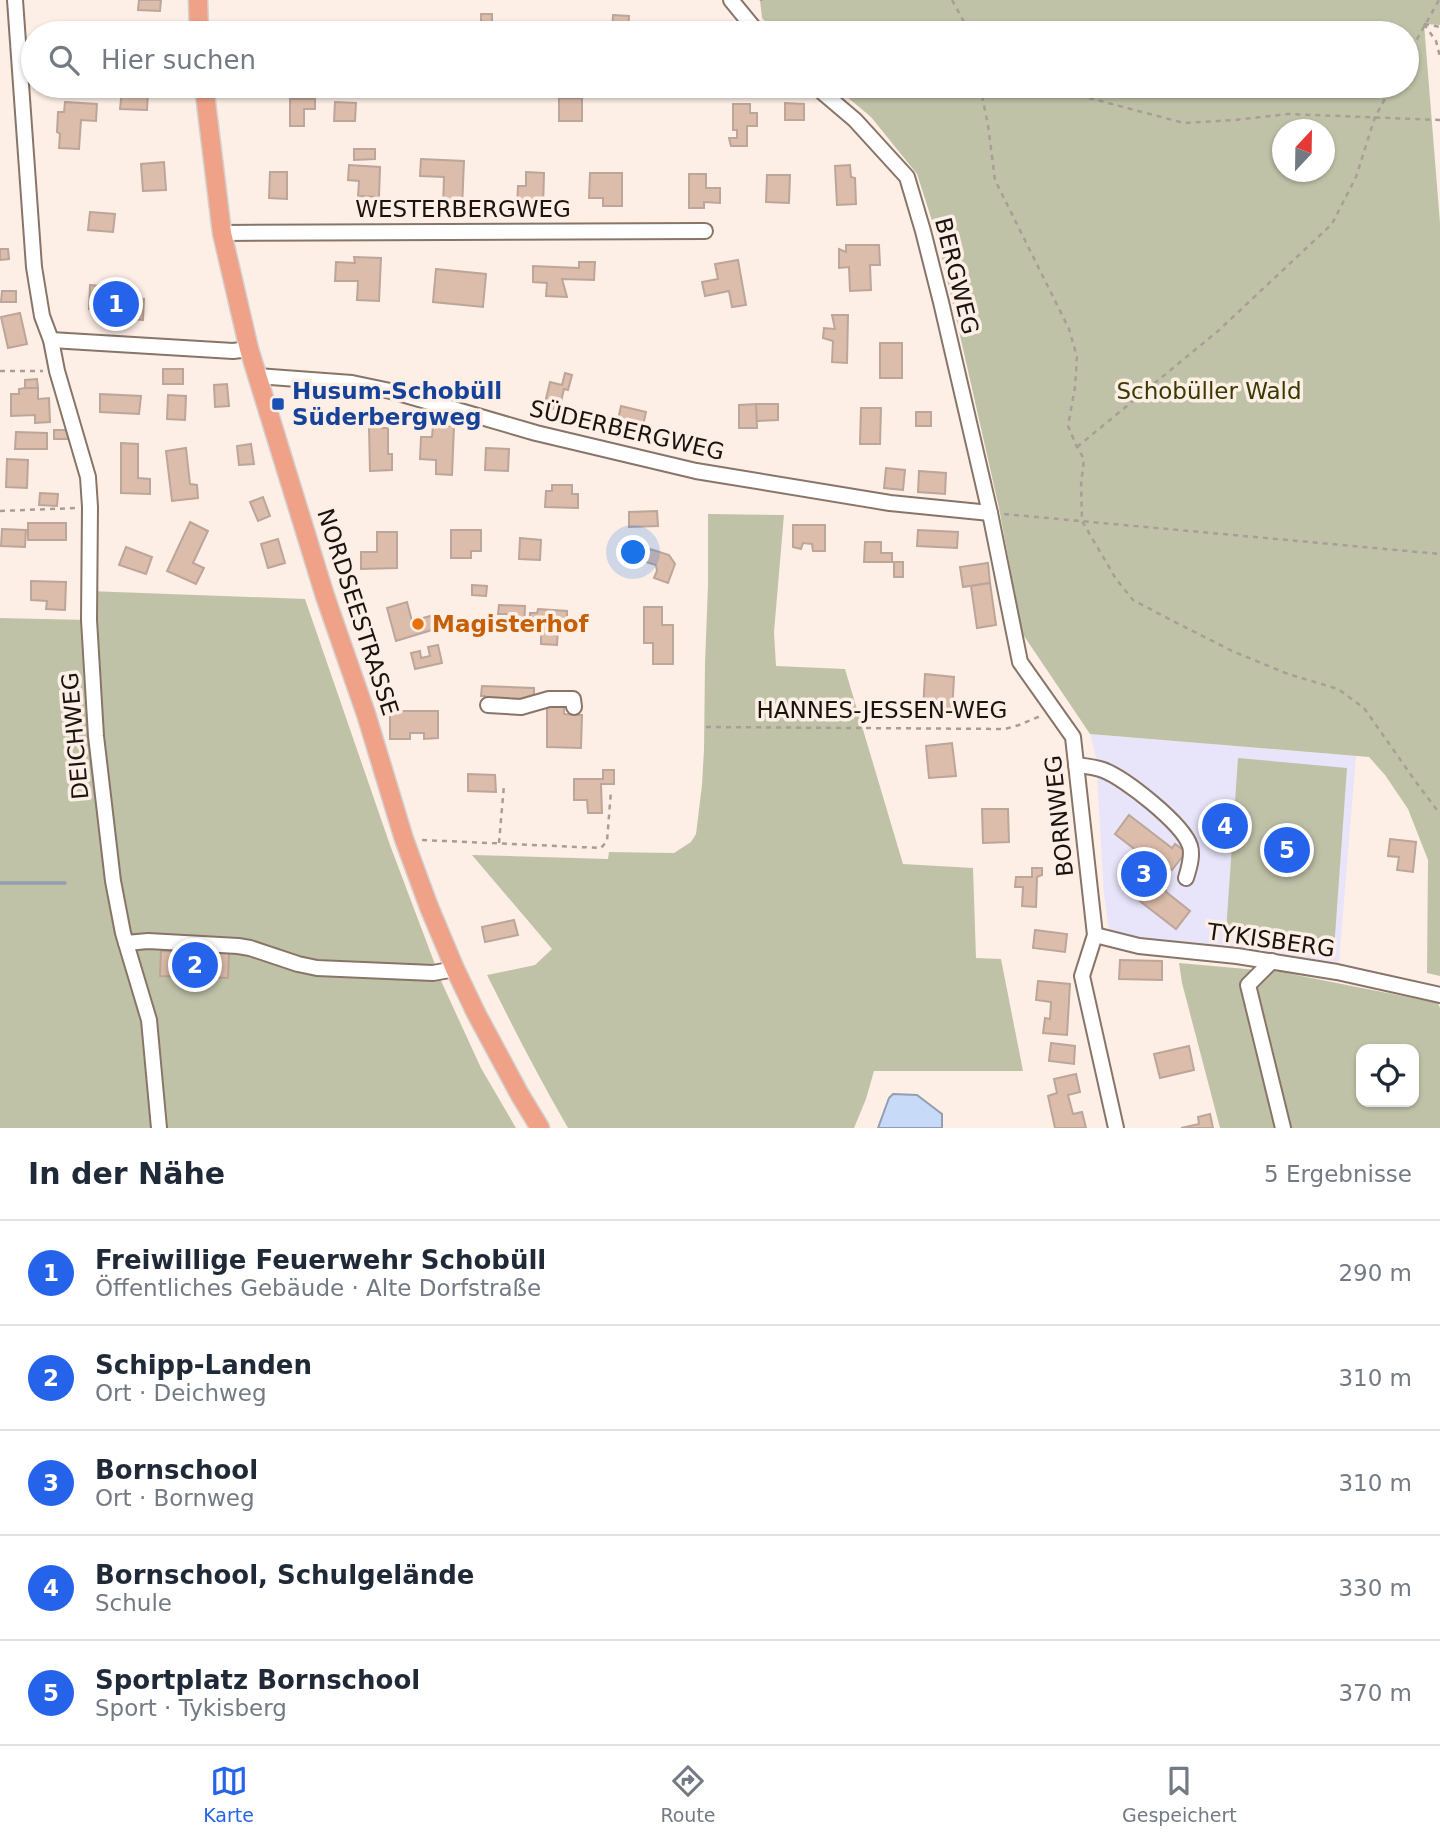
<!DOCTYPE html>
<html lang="de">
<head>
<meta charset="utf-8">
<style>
  body { margin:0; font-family:"DejaVu Sans",sans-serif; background:#f6f6f7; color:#1f2937 }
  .controls { position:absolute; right:21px; bottom:21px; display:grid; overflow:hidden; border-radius:14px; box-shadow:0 2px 5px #0004 }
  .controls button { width:63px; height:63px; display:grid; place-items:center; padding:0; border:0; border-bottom:2px solid #e0e1e3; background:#fff; color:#1f2937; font:35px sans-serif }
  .compass { position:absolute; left:1272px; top:119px; width:63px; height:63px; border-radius:50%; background:#fff; box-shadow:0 2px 5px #0004; rotate:22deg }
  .you { position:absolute; left:634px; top:553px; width:24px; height:24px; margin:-18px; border:5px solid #fff; border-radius:50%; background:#1a73e8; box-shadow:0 0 0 10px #1a73e833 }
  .badge { display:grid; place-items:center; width:46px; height:46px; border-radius:50%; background:#2563eb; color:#fff; font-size:23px; font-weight:700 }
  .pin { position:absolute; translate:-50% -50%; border:4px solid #fff; box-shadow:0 2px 7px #0006 }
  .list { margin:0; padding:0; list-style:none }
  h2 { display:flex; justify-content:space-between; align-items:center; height:91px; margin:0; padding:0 28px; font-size:30px }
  h2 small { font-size:23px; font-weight:400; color:#747a83 }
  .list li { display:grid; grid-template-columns:46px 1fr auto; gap:21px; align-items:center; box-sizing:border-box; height:105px; padding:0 28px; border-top:2px solid #e0e1e3 }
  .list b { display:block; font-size:26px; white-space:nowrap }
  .list p { margin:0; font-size:23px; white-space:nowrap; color:#747a83 }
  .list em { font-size:23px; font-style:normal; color:#747a83 }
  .icon { flex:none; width:38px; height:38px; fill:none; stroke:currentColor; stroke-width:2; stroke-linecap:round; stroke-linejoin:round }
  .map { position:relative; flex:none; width:1440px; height:1128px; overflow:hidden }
  .search { position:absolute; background:#fff; box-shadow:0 2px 5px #0004; left:21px; right:21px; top:21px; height:77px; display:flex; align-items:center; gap:18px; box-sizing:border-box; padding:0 24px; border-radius:38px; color:#747a83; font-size:26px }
  .sheet { height:616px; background:#fff }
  nav { display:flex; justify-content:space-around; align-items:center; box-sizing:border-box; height:98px; border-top:2px solid #e0e1e3; background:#fff; font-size:19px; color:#747a83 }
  nav a { display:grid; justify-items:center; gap:4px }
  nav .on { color:#2563eb }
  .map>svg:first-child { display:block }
  .education { fill:#e8e5fb }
  .green { fill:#c0c2a8; fill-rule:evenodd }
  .water { fill:#c7daf7; stroke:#939eb1; stroke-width:2 }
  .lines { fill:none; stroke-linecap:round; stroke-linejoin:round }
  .stream { stroke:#939eb1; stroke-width:3.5 }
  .building { fill:#dcbcaa; stroke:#bca599; stroke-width:2 }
  .minor-casing { stroke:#897468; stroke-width:18 }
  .major-casing { stroke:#d1d0cf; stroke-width:21 }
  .path { stroke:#a99d96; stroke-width:2.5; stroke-dasharray:5 5; stroke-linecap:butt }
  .minor { stroke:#fff; stroke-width:14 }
  .major { stroke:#f0a288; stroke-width:18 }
  .transit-dot { fill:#1a4fb4; stroke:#fdefe6; stroke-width:2.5 }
  .food-dot { fill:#e8710a; stroke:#fdefe6; stroke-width:2.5 }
  .labels { text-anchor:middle; stroke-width:7; stroke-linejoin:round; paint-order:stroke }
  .street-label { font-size:23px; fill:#1b130f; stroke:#fdefe6 }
  .transit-label { font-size:23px; font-weight:bold; fill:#164399; stroke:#fdefe6; text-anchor:start }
  .park-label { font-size:23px; fill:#393a00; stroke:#fdefe6 }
  .food-label { font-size:23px; font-weight:bold; fill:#c56008; stroke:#fdefe6; text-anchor:start }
</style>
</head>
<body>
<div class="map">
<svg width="1440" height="1128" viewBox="0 0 1440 1128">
  <rect width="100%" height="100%" fill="#fdefe6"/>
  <polygon class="education" points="1090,734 1356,756 1339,962 1145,941 1120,937 1109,930 1104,896 1096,757"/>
  <g class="green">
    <path d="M760,0h680v25l-16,-1 16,199v753l-13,-3 1,-113 -20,-51 -23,-34 -16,-18 -279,-23 -68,-101 -23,-125 -47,-208 -17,-70 -18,-56 -46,-57 -37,-31h573v-53h-631l-14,-15zM1282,130h42v42h-42z"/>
    <path d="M708,514l76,1 -10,117 2,34 69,3 58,195 70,4 3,90 25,1 22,112h-149l-8,28 -12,29h-286c-29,-50 -55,-101 -81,-153l48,-10 17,-16 -80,-94 136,4 1,-7 65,1 17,-11 5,-8 6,-49 2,-35 1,-86 3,-79z"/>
    <polygon points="89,591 305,599 390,845 442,983 481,1068 516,1128 0,1128 0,618 89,620"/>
    <polygon points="1238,758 1347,768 1334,950 1226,932"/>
    <path d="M1179,963l102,9 157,31 2,5v120h-220l-38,-145zM1361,1049h53v53h-53z"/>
  </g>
  <polygon class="water" points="893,1094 917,1095 942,1114 942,1128 878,1128 889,1098"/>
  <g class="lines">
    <polyline class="stream" points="0,883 65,883"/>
  </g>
  <g class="building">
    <polygon points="139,0 161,0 160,11 138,10"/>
    <polygon points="481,14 492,14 492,33 457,33 457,29 481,30"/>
    <polygon points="613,15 629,16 628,33 612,33"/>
    <rect x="245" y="23" width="31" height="10"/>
    <polygon points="708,28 708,33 687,33 687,30"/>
    <polygon points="152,86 192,86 192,88 152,89"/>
    <polygon points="122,89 148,90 147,110 120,109"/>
    <rect x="559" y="98" width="23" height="23"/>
    <polygon points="290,99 315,99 315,109 304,109 304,126 290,126"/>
    <polygon points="65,102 97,104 96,121 81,120 79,149 59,148 60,134 57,132 58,112 64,112"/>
    <polygon points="335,102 356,103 355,121 334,121"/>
    <polygon points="785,103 804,104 804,120 785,120"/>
    <polygon points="733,104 750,104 750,113 757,113 757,126 747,126 747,146 731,146 729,138 737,138 737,130 733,130"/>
    <polygon points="354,149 375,149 375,159 354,160"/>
    <polygon points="421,159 464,161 462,208 443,207 444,177 420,176"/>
    <polygon points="164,162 166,190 143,191 141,164"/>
    <polygon points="349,165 380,167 379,197 358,196 359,181 348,180"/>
    <polygon points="850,165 851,177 855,178 856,204 837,205 835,166"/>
    <polygon points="270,172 287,172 287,199 269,198"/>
    <polygon points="526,172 544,173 543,208 517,207 518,186 526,186"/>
    <polygon points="590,173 622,173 622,206 603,206 603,198 589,198"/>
    <polygon points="689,174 706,174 706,188 720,188 720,203 704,202 704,208 689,208"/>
    <polygon points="767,175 790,175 789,203 766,202"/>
    <polygon points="90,212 115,214 113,232 88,230"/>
    <polygon points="846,245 879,245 880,265 870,265 871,290 850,291 849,267 839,268 839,249 846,252"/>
    <polygon points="0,249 8,249 9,259 0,260"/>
    <polygon points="354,257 381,258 379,301 357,300 358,281 335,281 336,262 355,263"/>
    <polygon points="738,260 746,305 732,307 729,291 705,296 702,282 718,279 715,264"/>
    <polygon points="579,262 595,262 594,280 562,279 567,297 546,296 547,283 533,282 533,266 579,268"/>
    <polygon points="436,269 486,274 483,307 433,302"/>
    <polygon points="90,285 114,287 113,297 144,299 143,320 110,318 110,310 89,309"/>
    <polygon points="2,291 16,291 16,302 1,302"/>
    <polygon points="20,313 27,344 8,348 1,317"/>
    <polygon points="832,315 848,315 847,363 832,362 833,341 823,338 824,328 835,329"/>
    <rect x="880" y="343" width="22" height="35"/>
    <rect x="163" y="369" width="20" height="15"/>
    <polygon points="565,373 572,375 568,390 564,389 559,410 544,407 550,382 562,385"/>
    <polygon points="37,379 38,388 25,388 25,380"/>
    <polygon points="227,384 229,406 215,407 214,385"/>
    <polygon points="25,388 38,388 38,399 49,398 50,422 35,423 35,415 11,416 11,394 19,394 19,389"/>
    <polygon points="100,394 141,396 139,414 100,412"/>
    <polygon points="168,395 186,396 185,420 167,419"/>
    <polygon points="756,404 778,404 778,420 756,421"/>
    <polygon points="756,404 757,428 739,428 739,405"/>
    <polygon points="621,406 646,412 642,430 617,424"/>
    <polygon points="861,408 881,408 880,444 860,444"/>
    <rect x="916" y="412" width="15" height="14"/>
    <polygon points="433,425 454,426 452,475 436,474 436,460 420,459 421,437 432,437"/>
    <polygon points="369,428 388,428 388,454 392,454 392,470 370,471"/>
    <rect x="54" y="430" width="15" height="9"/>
    <polygon points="16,432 47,433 47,449 15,449"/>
    <polygon points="121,443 138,444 138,478 150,479 150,494 121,493"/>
    <polygon points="251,444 254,464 239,465 237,446"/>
    <polygon points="186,448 190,484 197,485 198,498 172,501 166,451"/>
    <polygon points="486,448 509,449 508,471 485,470"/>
    <polygon points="7,459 28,460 27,488 6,487"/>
    <polygon points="886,468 905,470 903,490 884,488"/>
    <polygon points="919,471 946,473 945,494 918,492"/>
    <polygon points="552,485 572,485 572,494 578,494 578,508 545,507 546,491 552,491"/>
    <polygon points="40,493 58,494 57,506 39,505"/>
    <polygon points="263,497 270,516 258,521 250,502"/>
    <polygon points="657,511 658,526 629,527 629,512"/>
    <polygon points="190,522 208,531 193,563 204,568 196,584 167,571"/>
    <rect x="28" y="523" width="38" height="17"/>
    <polygon points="793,525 825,525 825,551 813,551 812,544 803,543 801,549 793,547"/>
    <polygon points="2,529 26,530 25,547 1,546"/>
    <polygon points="451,530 481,530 481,551 471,551 471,558 451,558"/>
    <polygon points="918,530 958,532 957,548 917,546"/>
    <polygon points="377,532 397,532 397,568 361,569 361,552 377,552"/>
    <polygon points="520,538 541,540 540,560 519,559"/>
    <polygon points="278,539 285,563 268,568 261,544"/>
    <polygon points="865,542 881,542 881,553 892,553 892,562 864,562"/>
    <polygon points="126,547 152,557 146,574 119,565"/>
    <polygon points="650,549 669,555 675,564 668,583 654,578 657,571 656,565 646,562"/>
    <rect x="894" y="562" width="9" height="15"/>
    <polygon points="988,563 990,583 963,587 960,567"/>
    <polygon points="31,581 66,582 65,610 46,609 47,601 31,600"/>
    <polygon points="990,583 996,625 977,628 971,586"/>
    <polygon points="472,585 487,586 486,596 472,595"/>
    <polygon points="407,602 412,621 441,613 445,626 396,641 387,608"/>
    <polygon points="499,605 525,606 524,631 507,630 508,614 498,614"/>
    <polygon points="644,607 662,607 662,625 673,625 673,664 653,664 653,643 644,643"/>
    <polygon points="538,609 567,611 567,629 558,629 557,645 541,644 541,632 529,631 530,613 537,613"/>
    <polygon points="438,645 442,663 415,669 411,653 420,651 421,658 430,656 428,647"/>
    <polygon points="925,674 954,677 952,713 923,710"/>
    <polygon points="482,686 534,688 534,701 485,699 485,696 481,696"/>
    <polygon points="547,705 564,706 564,714 582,715 581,748 547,747"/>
    <polygon points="390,711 438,711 438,738 424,739 424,733 410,733 410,739 390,739"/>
    <polygon points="952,743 956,776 929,778 926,746"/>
    <polygon points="603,770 614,770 614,784 601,784 602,813 588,813 587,800 574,800 574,779 603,779"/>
    <polygon points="468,774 495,775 496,792 468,791"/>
    <polygon points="982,809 1008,809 1009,842 983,843"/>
    <polygon points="1129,815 1172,848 1175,844 1186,852 1172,870 1163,864 1152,878 1166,890 1165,891 1190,911 1176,929 1123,888 1146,858 1115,834"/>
    <polygon points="1390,839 1416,842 1413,872 1397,870 1399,857 1388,856"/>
    <polygon points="1032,868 1042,868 1042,875 1037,877 1036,907 1022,906 1023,887 1015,887 1016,877 1032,877"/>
    <polygon points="514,920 518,935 485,942 482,927"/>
    <polygon points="1035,930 1067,934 1065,952 1033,948"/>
    <polygon points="161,951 229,953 228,978 160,976"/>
    <polygon points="1120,960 1162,961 1162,980 1119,979"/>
    <polygon points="1038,981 1070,984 1067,1035 1043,1033 1045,1018 1050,1019 1051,1002 1036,1000"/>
    <polygon points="1051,1043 1075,1046 1074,1064 1049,1061"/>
    <polygon points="1189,1046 1194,1070 1160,1078 1154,1054"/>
    <polygon points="1076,1074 1080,1092 1068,1095 1073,1114 1082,1112 1086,1128 1055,1128 1048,1096 1057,1093 1054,1079"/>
    <polygon points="1210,1114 1213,1128 1181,1128 1199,1124 1198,1117"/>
  </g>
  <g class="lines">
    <defs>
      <g id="minor">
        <polyline points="15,0 34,267 42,316 51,340 57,371 88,477 90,507 89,620 96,736 113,881 123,933 149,1020 159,1128"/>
        <polyline points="731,0 758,33"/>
        <polyline points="815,86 855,120 907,177 923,231 941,302 990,513 1020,662 1073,737 1095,935 1082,976 1116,1128"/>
        <polyline points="222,233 705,231"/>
        <polyline points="51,340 233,351 249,349"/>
        <polyline points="257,376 352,383 395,392 536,433 696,471 890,503 990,513"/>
        <polyline points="488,705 521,707 549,699 573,699 574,707"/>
        <path d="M1076,765c9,1 19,2 27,5 22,8 80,54 87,76 3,10 -1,22 -4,32"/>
        <polyline points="1095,935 1139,946 1237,956 1337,972 1440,995"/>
        <polyline points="126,943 148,941 238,946 250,948 298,964 317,968 433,973 455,969"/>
        <polyline points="1272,961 1248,985 1283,1128"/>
      </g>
      <g id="major">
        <polyline points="198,0 199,33"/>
        <polyline points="204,86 222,233 249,349 325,596 366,714 404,839 429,907 455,969 476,1013 520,1095 540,1128"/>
      </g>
    </defs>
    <use href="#minor" class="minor-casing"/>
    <use href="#major" class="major-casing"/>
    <g class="path">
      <polyline points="761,0 761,1"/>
      <polyline points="952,0 970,33"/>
      <polyline points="1424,24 1436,41 1440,57"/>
      <polyline points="1424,24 1440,27"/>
      <polyline points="1407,57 1439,0"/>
      <polyline points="980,86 988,125 995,180 1069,329 1077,357 1075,387 1068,426 1077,447 1084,459 1081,485 1082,521 1116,579 1133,600 1171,620 1232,651 1288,674 1338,689 1364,708 1416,782 1440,814"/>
      <polyline points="1020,86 1089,98 1184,123 1235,120 1288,114 1440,120"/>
      <polyline points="0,371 43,371"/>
      <polyline points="1077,447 1218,331 1332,224 1356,177 1375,117 1392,86"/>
      <polyline points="0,511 76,508"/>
      <polyline points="1004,514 1440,554"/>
      <polyline points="706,727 1005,729 1019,725 1043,715"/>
      <polyline points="422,840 601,848 607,841 611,791"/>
      <polyline points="499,843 504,785"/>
    </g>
    <use href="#minor" class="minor"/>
    <use href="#major" class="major"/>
  </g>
  <rect class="transit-dot" x="271" y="397" width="14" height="14" rx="3.5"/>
  <circle class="food-dot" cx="418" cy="624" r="7"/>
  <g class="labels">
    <g class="street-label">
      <text x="463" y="217">WESTERBERGWEG</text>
      <text transform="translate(957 276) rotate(76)" y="8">BERGWEG</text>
      <text transform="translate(627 430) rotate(13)" y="8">SÜDERBERGWEG</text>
      <text transform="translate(358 612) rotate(72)" y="8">NORDSEESTRASSE</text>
      <text x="882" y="718">HANNES-JESSEN-WEG</text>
      <text transform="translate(75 736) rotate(-95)" y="8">DEICHWEG</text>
      <text transform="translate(1059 816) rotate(-96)" y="8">BORNWEG</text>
      <text transform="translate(1271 940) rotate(8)" y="8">TYKISBERG</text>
    </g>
    <g class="transit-label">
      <text x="292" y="399">Husum-Schobüll<tspan x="292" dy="26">Süderbergweg</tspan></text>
    </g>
    <g class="park-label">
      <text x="1209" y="399">Schobüller Wald</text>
    </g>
    <g class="food-label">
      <text x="432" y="632">Magisterhof</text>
    </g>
  </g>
</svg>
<div class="controls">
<button><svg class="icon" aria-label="locate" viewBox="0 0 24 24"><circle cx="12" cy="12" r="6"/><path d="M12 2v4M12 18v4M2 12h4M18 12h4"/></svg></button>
</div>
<svg class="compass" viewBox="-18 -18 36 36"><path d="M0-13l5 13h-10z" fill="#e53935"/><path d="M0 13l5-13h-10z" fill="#747a83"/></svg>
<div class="you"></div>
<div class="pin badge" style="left:116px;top:304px">1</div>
<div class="pin badge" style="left:195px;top:965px">2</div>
<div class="pin badge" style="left:1144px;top:874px">3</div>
<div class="pin badge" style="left:1225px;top:826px">4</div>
<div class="pin badge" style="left:1287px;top:850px">5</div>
<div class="search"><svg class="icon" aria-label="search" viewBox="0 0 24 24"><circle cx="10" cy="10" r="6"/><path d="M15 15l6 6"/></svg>Hier suchen</div>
</div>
<section class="sheet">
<h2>In der Nähe<small>5 Ergebnisse</small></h2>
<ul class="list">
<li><span class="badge">1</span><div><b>Freiwillige Feuerwehr Schobüll</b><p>Öffentliches Gebäude · Alte Dorfstraße</p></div><em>290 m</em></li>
<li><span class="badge">2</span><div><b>Schipp-Landen</b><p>Ort · Deichweg</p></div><em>310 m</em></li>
<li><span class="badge">3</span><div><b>Bornschool</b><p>Ort · Bornweg</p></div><em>310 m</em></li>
<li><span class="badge">4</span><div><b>Bornschool, Schulgelände</b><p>Schule</p></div><em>330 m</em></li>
<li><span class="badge">5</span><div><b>Sportplatz Bornschool</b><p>Sport · Tykisberg</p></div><em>370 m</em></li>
</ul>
</section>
<nav>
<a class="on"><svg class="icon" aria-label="map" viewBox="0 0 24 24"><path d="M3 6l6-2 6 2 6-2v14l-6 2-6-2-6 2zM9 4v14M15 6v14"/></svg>Karte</a>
<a><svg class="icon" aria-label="directions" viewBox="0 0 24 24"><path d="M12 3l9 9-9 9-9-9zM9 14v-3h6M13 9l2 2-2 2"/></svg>Route</a>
<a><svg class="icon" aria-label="saved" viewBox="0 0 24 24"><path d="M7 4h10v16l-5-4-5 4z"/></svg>Gespeichert</a>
</nav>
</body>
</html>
